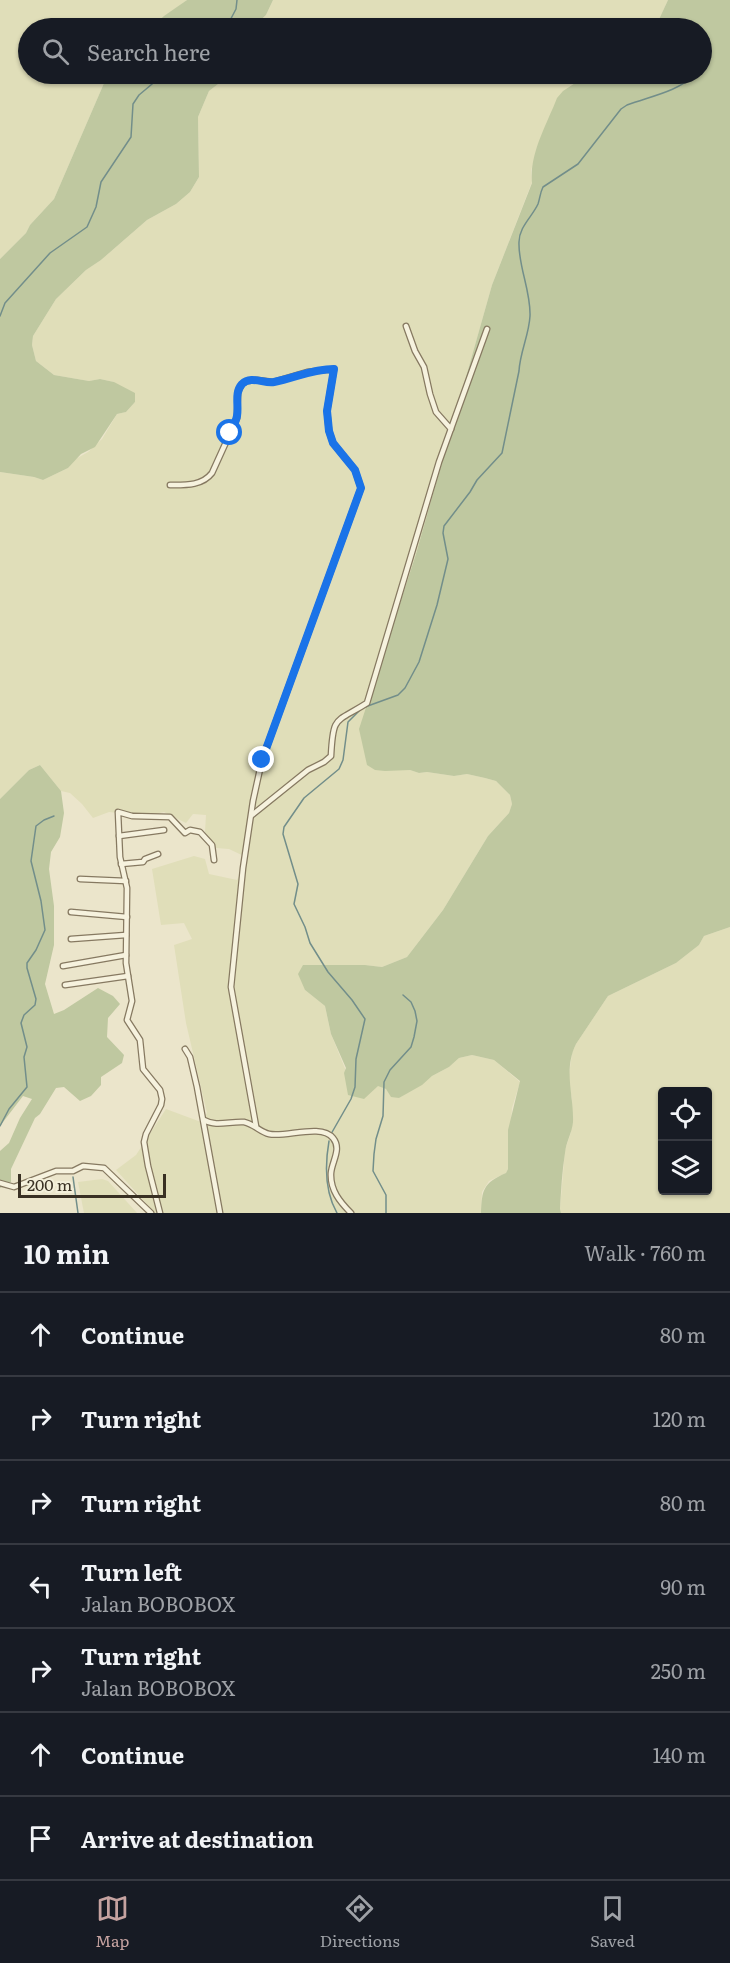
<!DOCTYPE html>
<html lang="en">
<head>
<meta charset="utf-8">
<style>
  body { margin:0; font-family:Literata,serif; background:#20242c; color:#f1f3f6 }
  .controls { position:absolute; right:18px; bottom:18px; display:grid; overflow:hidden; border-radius:6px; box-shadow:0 2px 4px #0004 }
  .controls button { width:54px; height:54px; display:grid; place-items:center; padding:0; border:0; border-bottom:2px solid #363941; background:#171b24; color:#f1f3f6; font:30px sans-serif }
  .scale { position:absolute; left:18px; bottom:15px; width:148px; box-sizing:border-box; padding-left:6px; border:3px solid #393023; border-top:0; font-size:16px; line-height:21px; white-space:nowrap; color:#393023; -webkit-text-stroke:4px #f3efda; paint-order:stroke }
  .stop { position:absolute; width:18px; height:18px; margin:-14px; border:4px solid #1a73e8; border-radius:50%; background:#fff }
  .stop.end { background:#1a73e8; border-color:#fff; box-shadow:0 2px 6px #0008 }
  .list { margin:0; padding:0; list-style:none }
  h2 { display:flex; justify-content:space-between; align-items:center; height:78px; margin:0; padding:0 24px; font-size:26px }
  h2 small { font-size:20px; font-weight:400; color:#9ea1a6 }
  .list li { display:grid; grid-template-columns:39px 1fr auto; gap:18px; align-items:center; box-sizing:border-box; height:84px; padding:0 24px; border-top:2px solid #363941 }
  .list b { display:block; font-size:22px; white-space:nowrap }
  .list p { margin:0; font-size:20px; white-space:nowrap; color:#9ea1a6 }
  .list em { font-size:20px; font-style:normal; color:#9ea1a6 }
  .icon { flex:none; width:33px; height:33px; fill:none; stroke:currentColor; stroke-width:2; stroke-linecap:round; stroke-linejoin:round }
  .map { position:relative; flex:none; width:730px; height:1213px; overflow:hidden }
  .search { position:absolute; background:#171b24; box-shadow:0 2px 4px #0004; left:18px; right:18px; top:18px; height:66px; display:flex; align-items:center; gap:15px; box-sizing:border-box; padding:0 21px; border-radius:33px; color:#9ea1a6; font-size:22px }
  .sheet { height:666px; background:#171b24 }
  nav { display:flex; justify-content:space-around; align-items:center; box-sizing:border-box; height:84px; border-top:2px solid #363941; background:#171b24; font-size:16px; color:#9ea1a6 }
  nav a { display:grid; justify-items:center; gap:3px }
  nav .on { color:#c5a2a0 }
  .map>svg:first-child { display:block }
  .farmland { fill:#e0deb9; fill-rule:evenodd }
  .green { fill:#bfc8a0 }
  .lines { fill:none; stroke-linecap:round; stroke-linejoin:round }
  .stream { stroke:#728e8a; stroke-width:1.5 }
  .minor-casing { stroke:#867961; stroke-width:7 }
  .minor { stroke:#f6f2de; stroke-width:4.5 }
  .route { stroke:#1a73e8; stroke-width:8 }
</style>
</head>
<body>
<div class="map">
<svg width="730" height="1213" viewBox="0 0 730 1213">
  <rect width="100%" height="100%" fill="#ebe5cb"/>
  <g class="farmland">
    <polygon points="0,0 187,0 164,17 151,28 28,28 28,74 108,74 54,199 30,225 26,233 0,259"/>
    <polygon points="273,0 668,0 655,28 252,28 266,15"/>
    <polygon points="231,74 589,74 580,78 547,127 538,145 531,171 532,182 492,285 416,554 367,703 375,770 410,770 419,773 427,772 454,776 467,774 485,778 496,781 510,795 512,804 509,813 488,836 443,910 407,957 382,967 365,965 343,966 305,990 325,1006 331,1034 346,1071 386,1089 399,1098 432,1076 449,1067 459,1058 472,1055 494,1060 520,1082 512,1108 508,1169 506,1173 489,1181 482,1192 481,1213 155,1213 116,1170 136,1155 166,1109 201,1122 207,1113 186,1023 174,945 192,939 184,923 161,925 152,869 194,856 205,859 209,874 237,880 248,858 229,849 216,848 205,832 206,815 193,814 186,823 164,812 147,816 109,812 93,818 82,804 70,793 61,791 40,765 29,770 0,799 0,472 34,477 43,480 68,468 74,460 88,452 102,439 117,414 126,412 135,402 114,382 100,379 89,381 54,375 36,361 32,345 33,336 56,299 86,270 101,260 147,220 176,204 190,192 199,177 198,117 209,91"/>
    <path d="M730,927v286h-169l-1,-4 5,-59 6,-18 1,-34 -4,-16 4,-29 4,-9 32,-48 68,-33 23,-18 5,-9zM662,1092h46v98h-46z"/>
    <polygon points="102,1179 108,1181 137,1213 84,1213 78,1182"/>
  </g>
  <g class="green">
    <polygon points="187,0 273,0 266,15 252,28 151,28 164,16"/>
    <path d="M668,0h62v927l-26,9 -5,9 -23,18 -68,33 -32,48c-13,26 -2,51 -3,78 -1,11 -7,20 -8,31 -3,19 -4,37 -5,56l1,4h-80c1,-23 2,-30 25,-40l2,-4v-39l12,-49 -26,-21 -22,-5 -13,3 -10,9 -17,9 -10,9 -23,13 -8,-1 -5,-8 -8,-3 -14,13 -16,-4 -4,-22 2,-5 -15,-34 -6,-28 -20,-16 -7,-16 5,-9h62l17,2 25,-10 36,-47 45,-74 21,-23 3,-9 -2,-9 -14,-14 -11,-3 -18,-4 -13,2 -27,-4 -8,1 -9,-3 -25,1 -10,-1 -8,-5 -8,-36 57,-175 76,-269 40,-102c-3,-29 15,-59 25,-85l6,-7 26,-17h113v-46h-47z"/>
    <polygon points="108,74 231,74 209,91 198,117 199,177 190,192 176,204 147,220 101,260 86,270 56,299 33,336 32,345 36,361 54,375 89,381 100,379 114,382 135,393 135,402 126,412 117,414 95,447 81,454 68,468 43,480 34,477 0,472 0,259 26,233 30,225 54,199"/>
    <polygon points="40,765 61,791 64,813 60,837 51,852 49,869 54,906 54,945 45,984 54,1014 64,1010 98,988 113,996 120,1004 108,1018 107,1037 124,1055 122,1063 101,1077 101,1085 91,1096 80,1101 64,1087 56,1088 40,1114 35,1118 11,1169 11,1182 0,1188 0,1151 9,1143 20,1118 32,1099 23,1096 0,1126 0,799 29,770"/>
  </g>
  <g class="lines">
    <g class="stream">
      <polyline points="226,28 236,9 237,0"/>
      <polyline points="702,67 705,63"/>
      <polyline points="0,316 5,303 50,253 87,227 96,207 101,182 131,137 133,104 139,95 164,74"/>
      <path d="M365,707l33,-12 7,-7 14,-26 18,-57 11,-46 -5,-26 1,-7 26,-34 7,-12 25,-27 17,-82c1,-19 10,-36 11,-55 1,-25 -12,-50 -11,-74 0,-15 13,-25 19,-38 2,-6 2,-11 5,-17l35,-23 43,-55 6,-4c24,-9 50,-13 69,-31"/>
      <polyline points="0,1126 9,1109 27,1087 24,1057 27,1047 21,1023 24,1015 35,1005 36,999 27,968 27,963 36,950 45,930 41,901 31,861 36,826 44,820 54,816"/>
      <polyline points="331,1134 351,1099 355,1087 356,1059 365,1019 352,1000 328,972 310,943 305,927 294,904 298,884 283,834 284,827 304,798 339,769 343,760 348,722 361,709"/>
      <path d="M329,1141c-4,23 -4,51 8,72"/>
      <polyline points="73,1177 78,1213"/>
      <polyline points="386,1213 386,1195 373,1171 374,1154 376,1139 383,1116 384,1082 390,1070 411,1047 414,1037 417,1021 415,1011 411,1002 403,995"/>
    </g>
    <defs>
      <g id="minor">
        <polyline points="406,326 415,351 424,367 430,394 436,412 451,429"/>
        <path d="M170,485c15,0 32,1 42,-12l25,-55 1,-26 4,-8 5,-3 10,-1 16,2 34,-10 27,-3 -7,42 2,20 4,12 22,27 6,18 -99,272 -9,41 -10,67 -12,119 25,139"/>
        <path d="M252,815l56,-45 16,-8 7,-6c2,-42 5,-33 36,-53l72,-241 48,-133"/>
        <polyline points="119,836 164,830"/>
        <polyline points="121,864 143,862 145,859 158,854"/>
        <polyline points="80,879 126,881"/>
        <polyline points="71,912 127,917"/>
        <polyline points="71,939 126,935"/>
        <polyline points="63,966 126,955"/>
        <polyline points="65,985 128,976"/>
        <polyline points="185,1049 190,1057 197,1087 220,1213"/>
        <path d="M204,1120c12,7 26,1 40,2 10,2 16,10 25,12 16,4 52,-11 64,4 9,11 -1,23 -2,35 -1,17 9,29 20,40"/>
        <polyline points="0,1183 14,1187 56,1171 73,1171 83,1166 104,1168 151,1213"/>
        <polyline points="160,1213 148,1166 144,1142 146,1134 161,1105 162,1099 160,1090 143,1069 140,1040 127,1020 132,1001 126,963 127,888 120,857 118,812 132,816 170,817 185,833 190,830 200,832 212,845 214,860"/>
      </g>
    </defs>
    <use href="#minor" class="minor-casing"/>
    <use href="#minor" class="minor"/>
  </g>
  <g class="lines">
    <path class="route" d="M230,433c2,-5 6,-11 7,-17 2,-11 -3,-23 5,-32 9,-9 22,0 32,-2 21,-4 38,-13 60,-13l-7,42 2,20 4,12 22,27 6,18 -99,272"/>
  </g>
</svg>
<div class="controls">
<button><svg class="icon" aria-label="locate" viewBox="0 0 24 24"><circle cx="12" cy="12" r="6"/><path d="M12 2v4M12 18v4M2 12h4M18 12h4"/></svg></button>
<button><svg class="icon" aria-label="layers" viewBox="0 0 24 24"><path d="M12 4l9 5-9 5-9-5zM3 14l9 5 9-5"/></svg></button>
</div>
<div class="scale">200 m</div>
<div class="stop" style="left:230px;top:433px"></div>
<div class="stop end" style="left:262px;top:760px"></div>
<div class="search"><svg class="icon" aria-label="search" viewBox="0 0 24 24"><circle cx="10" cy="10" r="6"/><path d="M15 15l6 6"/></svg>Search here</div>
</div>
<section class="sheet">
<h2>10 min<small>Walk · 760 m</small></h2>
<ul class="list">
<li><svg class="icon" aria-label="ahead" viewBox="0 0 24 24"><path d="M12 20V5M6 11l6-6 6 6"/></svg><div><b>Continue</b></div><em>80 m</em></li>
<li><svg class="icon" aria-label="right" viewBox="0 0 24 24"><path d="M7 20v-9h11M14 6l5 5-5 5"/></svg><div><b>Turn right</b></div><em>120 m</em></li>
<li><svg class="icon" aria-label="right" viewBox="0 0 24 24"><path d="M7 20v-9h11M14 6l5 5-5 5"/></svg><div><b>Turn right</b></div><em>80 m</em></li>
<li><svg class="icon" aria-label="left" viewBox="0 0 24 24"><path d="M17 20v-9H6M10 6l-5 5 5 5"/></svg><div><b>Turn left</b><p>Jalan BOBOBOX</p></div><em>90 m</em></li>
<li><svg class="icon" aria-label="right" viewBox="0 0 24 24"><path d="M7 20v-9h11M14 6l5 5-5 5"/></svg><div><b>Turn right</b><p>Jalan BOBOBOX</p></div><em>250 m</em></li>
<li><svg class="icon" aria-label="ahead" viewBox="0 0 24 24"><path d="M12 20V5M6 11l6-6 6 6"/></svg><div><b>Continue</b></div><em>140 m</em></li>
<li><svg class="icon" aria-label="arrive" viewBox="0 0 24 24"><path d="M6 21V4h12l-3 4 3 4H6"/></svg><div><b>Arrive at destination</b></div></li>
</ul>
</section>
<nav>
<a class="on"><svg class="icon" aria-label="map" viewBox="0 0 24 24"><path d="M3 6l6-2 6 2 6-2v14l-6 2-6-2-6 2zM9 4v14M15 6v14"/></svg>Map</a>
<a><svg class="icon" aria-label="directions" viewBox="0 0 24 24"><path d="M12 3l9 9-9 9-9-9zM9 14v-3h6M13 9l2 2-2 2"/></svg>Directions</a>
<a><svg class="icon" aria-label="saved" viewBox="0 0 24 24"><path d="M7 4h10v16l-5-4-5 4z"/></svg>Saved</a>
</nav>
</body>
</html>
